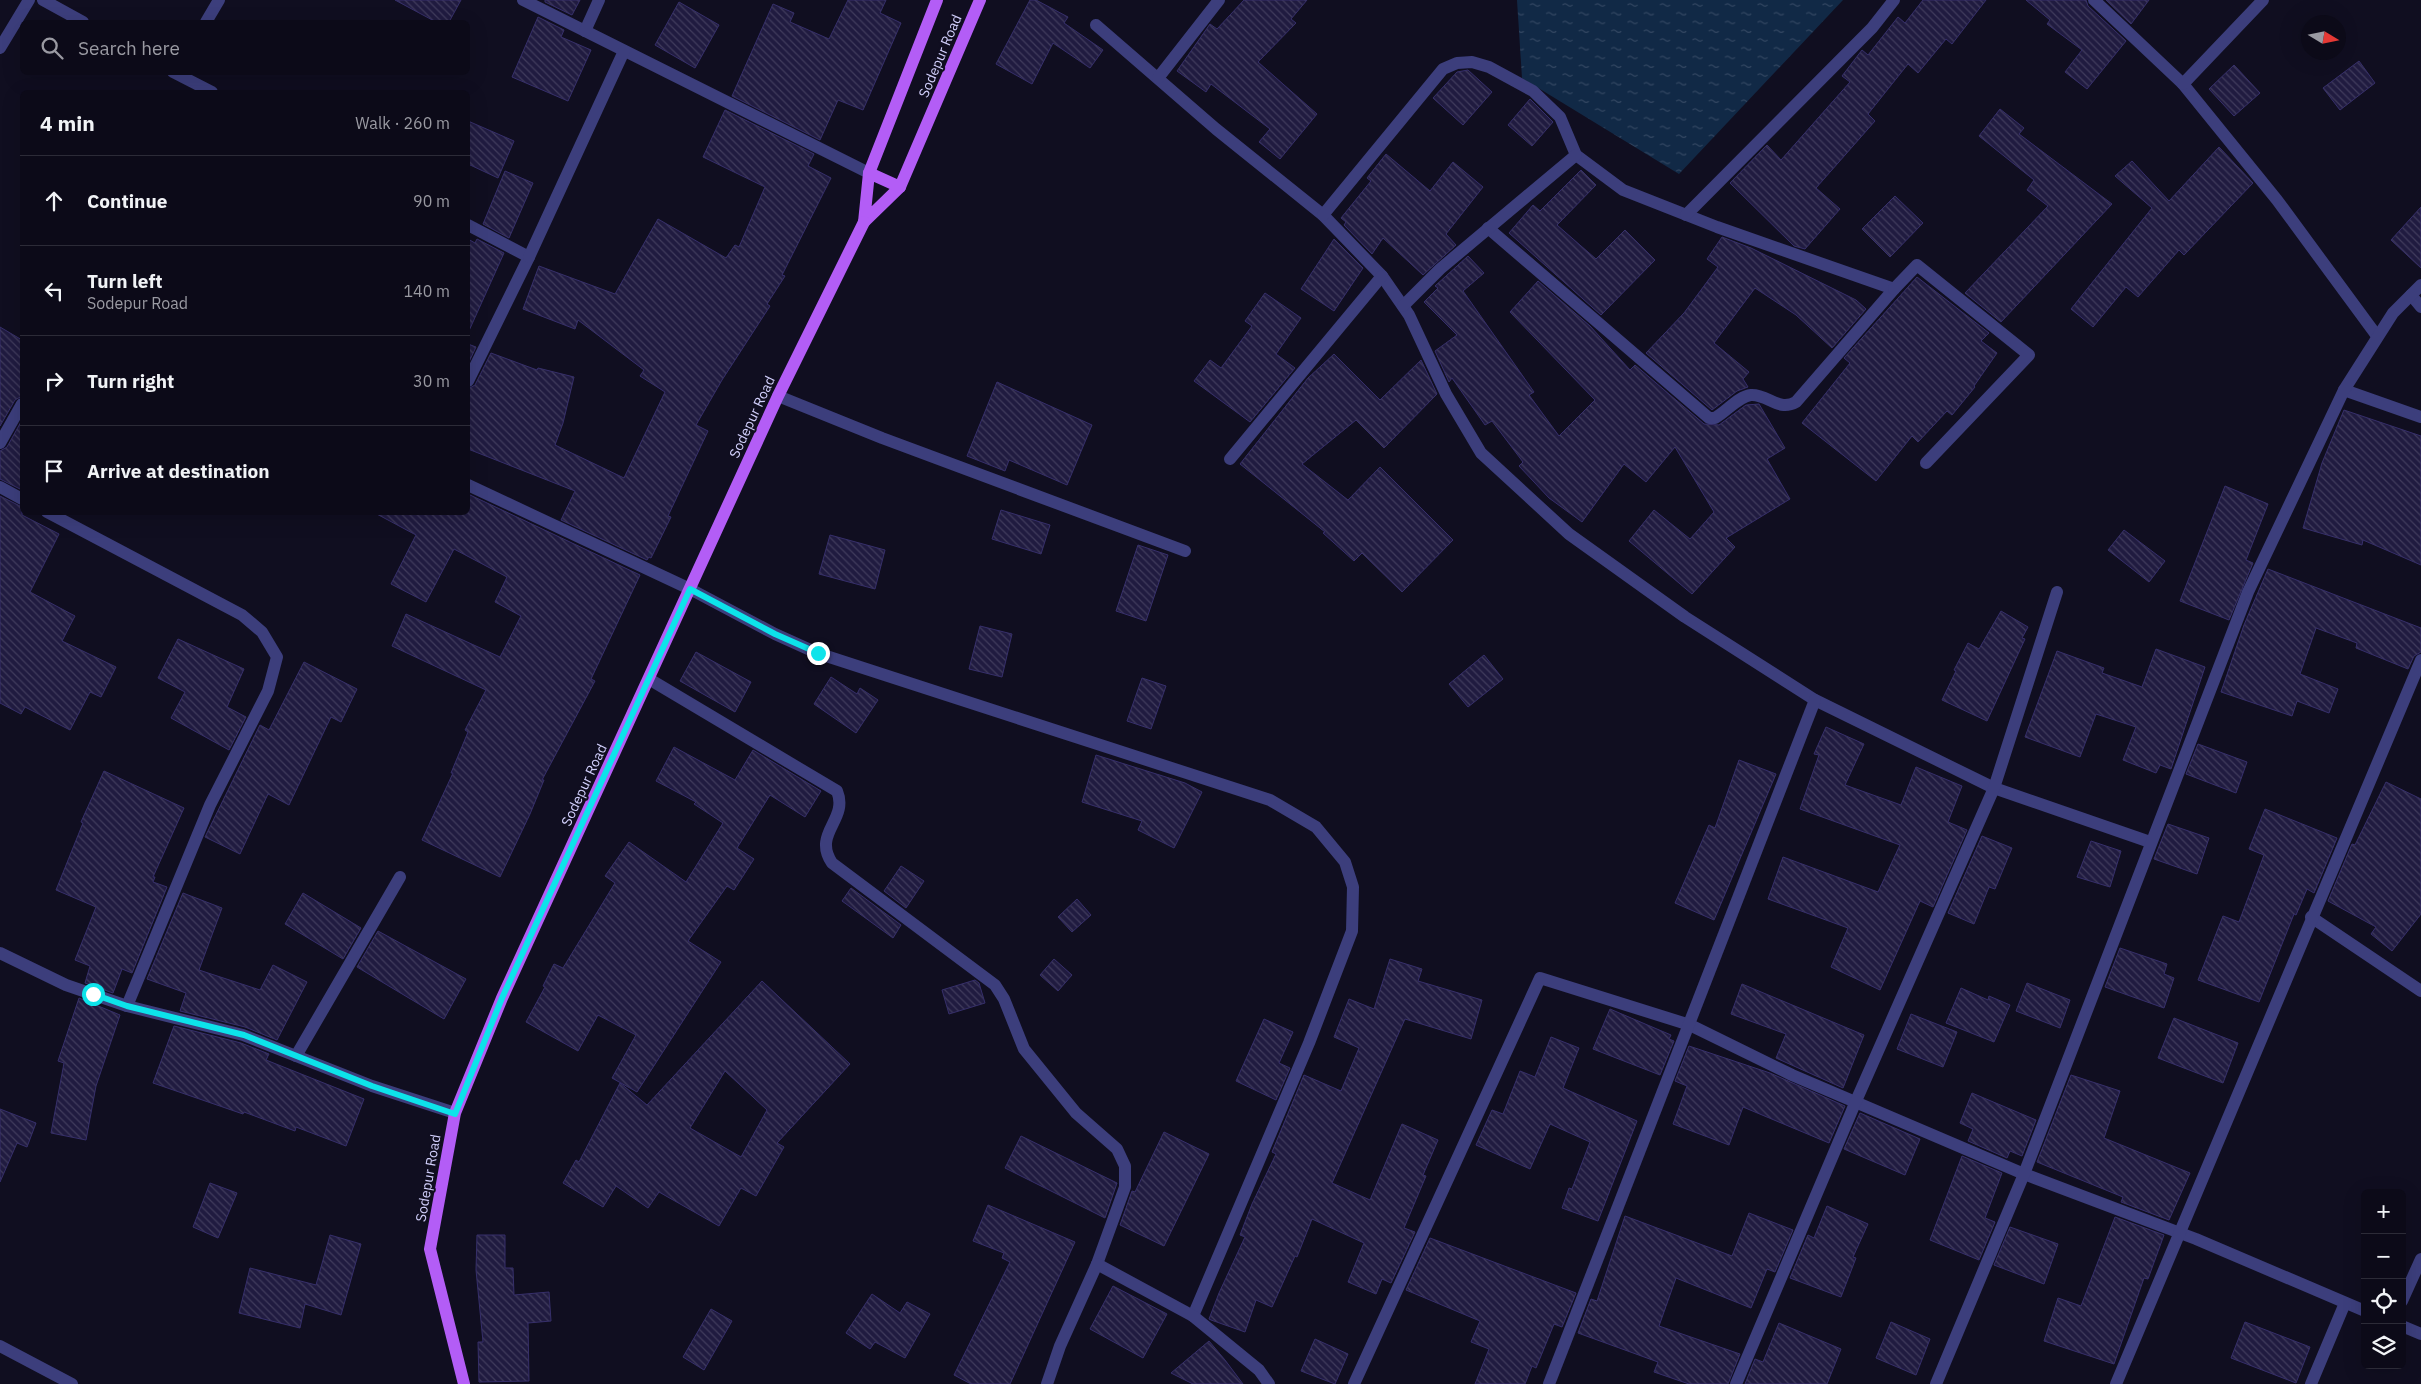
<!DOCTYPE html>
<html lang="en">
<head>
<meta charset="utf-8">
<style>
  body { margin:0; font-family:"IBM Plex Sans",sans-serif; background:#1a1825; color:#f1f3f6 }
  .controls { position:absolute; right:15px; bottom:15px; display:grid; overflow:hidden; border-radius:8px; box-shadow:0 5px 20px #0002 }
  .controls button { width:45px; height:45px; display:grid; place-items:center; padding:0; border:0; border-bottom:1px solid #2c2b37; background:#0c0a18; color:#f1f3f6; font:25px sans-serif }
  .compass { position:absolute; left:2301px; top:15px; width:45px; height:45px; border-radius:50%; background:#0c0a18; box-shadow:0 5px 20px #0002; rotate:100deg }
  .stop { position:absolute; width:15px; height:15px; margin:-11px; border:4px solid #0de3ea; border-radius:50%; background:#fff }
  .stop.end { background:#0de3ea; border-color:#fff; box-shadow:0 1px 5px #0008 }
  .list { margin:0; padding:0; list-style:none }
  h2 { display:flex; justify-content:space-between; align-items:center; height:65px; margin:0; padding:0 20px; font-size:21px }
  h2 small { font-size:16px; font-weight:400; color:#9a9aa2 }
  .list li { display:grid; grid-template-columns:32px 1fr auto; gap:15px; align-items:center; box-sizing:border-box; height:90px; padding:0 20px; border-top:1px solid #2c2b37 }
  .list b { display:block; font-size:19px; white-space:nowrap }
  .list p { margin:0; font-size:16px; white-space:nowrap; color:#9a9aa2 }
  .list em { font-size:16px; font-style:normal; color:#9a9aa2 }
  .icon { flex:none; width:28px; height:28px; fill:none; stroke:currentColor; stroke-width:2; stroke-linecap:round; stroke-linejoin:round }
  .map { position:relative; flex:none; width:2421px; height:1384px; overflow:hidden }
  .search { position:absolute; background:#0c0a18; box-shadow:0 5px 20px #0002; left:20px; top:20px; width:450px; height:55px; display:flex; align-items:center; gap:12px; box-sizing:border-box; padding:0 18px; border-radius:8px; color:#9a9aa2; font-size:19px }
  .panel { position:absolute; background:#0c0a18; box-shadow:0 5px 20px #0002; left:20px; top:90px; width:450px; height:425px; border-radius:8px }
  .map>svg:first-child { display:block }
  .water { fill:url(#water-ripples) }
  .building { fill:url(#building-back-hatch); stroke:#362f6a; fill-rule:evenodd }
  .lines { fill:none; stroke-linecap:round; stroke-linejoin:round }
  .minor { stroke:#3c3e7c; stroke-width:12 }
  .tertiary { stroke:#3c3e7c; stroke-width:12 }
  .primary { stroke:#b35df6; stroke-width:12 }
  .route { stroke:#0de3ea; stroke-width:6 }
  .labels { text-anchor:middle; stroke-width:4; stroke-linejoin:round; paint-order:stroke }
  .street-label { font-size:14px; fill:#d2d0fc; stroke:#100e20 }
</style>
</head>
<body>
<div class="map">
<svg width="2421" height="1384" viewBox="0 0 2421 1384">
  <defs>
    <pattern id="water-ripples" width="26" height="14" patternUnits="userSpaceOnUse" patternTransform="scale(1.25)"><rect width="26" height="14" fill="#112946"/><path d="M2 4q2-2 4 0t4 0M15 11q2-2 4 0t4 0" fill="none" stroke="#334762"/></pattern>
    <pattern id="building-back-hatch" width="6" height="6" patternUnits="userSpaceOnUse" patternTransform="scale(1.25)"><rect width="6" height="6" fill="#201b40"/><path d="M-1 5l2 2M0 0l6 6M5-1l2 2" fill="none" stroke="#403b5c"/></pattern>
  </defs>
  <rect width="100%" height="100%" fill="#100e20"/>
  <polygon class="water" points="1517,0 1843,0 1679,174 1522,78"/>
  <g class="building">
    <polygon points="395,0 461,0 449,22 436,22"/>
    <polygon points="545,0 580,0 572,15 545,2"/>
    <polygon points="848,0 886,0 880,13 901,23 863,110 838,100 820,140 732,96 773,4 794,13 790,22 829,39"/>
    <polygon points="1030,0 1036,0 1068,17 1064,23 1103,50 1090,68 1053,43 1032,84 996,64"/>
    <polygon points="1244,0 1307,0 1291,19 1296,23 1258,62 1317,114 1280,159 1259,142 1270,129 1211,84 1206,92 1177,71 1210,24 1217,29"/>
    <polygon points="1923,0 1986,0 1952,44 1946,39 1918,73 1908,64 1868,114 1875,121 1816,188 1840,209 1805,249 1794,246 1730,183 1767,145 1781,160 1850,82 1842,76 1862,50 1868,55 1898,17 1905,23"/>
    <polygon points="2026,0 2086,0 2088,6 2126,41 2087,89 2065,72 2082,50 2047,24 2050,20"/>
    <polygon points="2106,0 2149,0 2131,24"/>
    <polygon points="679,2 719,25 695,68 655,45"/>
    <polygon points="538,17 564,30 561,37 591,50 568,101 512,77"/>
    <polygon points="2359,61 2375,83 2340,110 2323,88"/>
    <polygon points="2234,65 2260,93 2234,116 2209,89"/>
    <polygon points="1468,70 1492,92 1463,125 1433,98 1457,72"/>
    <polygon points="1530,99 1553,122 1532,146 1508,125"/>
    <polygon points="2000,109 2024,128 2019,134 2112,204 2001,322 1965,293 2048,206 2027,190 2034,180 1979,136"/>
    <polygon points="725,110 814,154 808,166 831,178 782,275 785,276 767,304 770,306 722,380 696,425 708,431 668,516 671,517 651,558 649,557 647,560 561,520 575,491 468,449 468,389 475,385 491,353 537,370 538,368 574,377 563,423 555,445 624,478 665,392 640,376 644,370 578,320 575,329 523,309 539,266 615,294 658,219 726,258 735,245 739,247 765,187 703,157"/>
    <polygon points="468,121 514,141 498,178 468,164"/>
    <polygon points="2219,147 2253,183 2184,255 2179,250 2138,297 2126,287 2093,327 2071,309 2152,208 2115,176 2132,161 2169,201"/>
    <polygon points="1386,154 1430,191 1453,162 1483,187 1446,234 1456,245 1423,275 1383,238 1372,254 1344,225 1346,222 1341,218 1371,181 1367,178"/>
    <polygon points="1581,170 1596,185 1557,225 1596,259 1625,230 1655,260 1601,315 1509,233 1533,205 1540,211"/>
    <polygon points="505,171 533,183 509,238 483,224"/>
    <polygon points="1895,196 1923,223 1890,257 1862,229"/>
    <polygon points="2421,207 2421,268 2391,240"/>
    <polygon points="1722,237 1751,248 1856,300 1866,309 1832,348 1796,315 1755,288 1714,343 1749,372 1743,379 1748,387 1737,391 1712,410 1646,353 1684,313 1718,267 1707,259"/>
    <polygon points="468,239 475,243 477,239 504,253 468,333"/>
    <polygon points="1334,239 1363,268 1334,311 1301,289"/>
    <polygon points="1468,256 1484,273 1463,291 1534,392 1529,395 1559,436 1595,400 1510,312 1538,281 1590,326 1630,370 1635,365 1704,424 1719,425 1746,405 1759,404 1785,448 1767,459 1790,499 1726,538 1735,547 1692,594 1629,541 1654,510 1690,539 1714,512 1675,447 1646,482 1624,464 1582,522 1549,498 1519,466 1523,462 1492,421 1485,425 1452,378 1449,382 1435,351 1457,335 1424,302 1438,288 1435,286"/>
    <polygon points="1917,277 1989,333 1981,341 1997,353 1974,386 1975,387 1952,415 1947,411 1918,442 1912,436 1876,481 1802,423 1850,363 1844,358"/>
    <polygon points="1265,293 1301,318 1276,354 1295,368 1250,422 1194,381 1210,360 1221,368 1252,326 1245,321"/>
    <polygon points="0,327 22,340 22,396 15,400 0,426"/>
    <polygon points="468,344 476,347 468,364"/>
    <polygon points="1334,354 1380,400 1421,360 1437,394 1384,448 1356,420 1302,464 1348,500 1380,467 1453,540 1402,592 1362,553 1354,561 1323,533 1325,532 1240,464 1308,378"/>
    <polygon points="997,382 1092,425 1067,485 1009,460 1005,471 967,456"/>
    <polygon points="2344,410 2421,436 2421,565 2363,540 2362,545 2303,528 2322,463"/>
    <polygon points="22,420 22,490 0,479 0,451 7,447"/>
    <polygon points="2225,486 2268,504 2246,560 2253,563 2229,620 2180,601"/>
    <polygon points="468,494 640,575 591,679 595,681 542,780 544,780 530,814 500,877 422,840 453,773 451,773 468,732 465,730 486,690 392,646 406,614 500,657 521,616 495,602 507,577 454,549 426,602 391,584 416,535 373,512 468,512"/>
    <polygon points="0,496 22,507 22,515 59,534 30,592 75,616 62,641 116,667 101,697 90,692 70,730 25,707 21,714 0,703"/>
    <polygon points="1001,510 1050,525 1041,554 992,539"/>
    <polygon points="2124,530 2165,561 2149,582 2108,550"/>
    <polygon points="830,535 885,550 875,589 819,574"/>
    <polygon points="1138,545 1168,555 1146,621 1116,611"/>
    <polygon points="2268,569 2421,628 2421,652 2414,656 2408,669 2356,648 2357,643 2316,628 2300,674 2338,689 2329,713 2297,701 2292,716 2221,692 2244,625"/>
    <polygon points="2001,611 2028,627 2022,638 2025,639 1987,721 1942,700 1956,671 1954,670 1968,643 1979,649"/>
    <polygon points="980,626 1012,634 1002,677 969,669"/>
    <polygon points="178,639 244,669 227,707 246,717 229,750 171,718 185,692 158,678"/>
    <polygon points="2156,649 2205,667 2171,769 2160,765 2156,773 2123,760 2136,727 2096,714 2080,757 2025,737 2057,651 2104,668 2102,673 2142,687"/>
    <polygon points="696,652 751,682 735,712 680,681"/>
    <polygon points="1484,655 1503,679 1468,707 1449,684"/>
    <polygon points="304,662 357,689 341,722 331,717 289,805 268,794 240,854 205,837 260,725 269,730"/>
    <polygon points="831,677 857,694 860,688 878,700 856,733 814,704"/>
    <polygon points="1142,678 1166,686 1151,729 1127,721"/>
    <polygon points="1826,727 1864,744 1845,785 1901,805 1916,767 1962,786 1948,822 1967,830 1933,907 1920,901 1880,990 1831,967 1848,928 1768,899 1783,857 1878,892 1900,845 1800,809 1819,755 1814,754"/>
    <polygon points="2198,744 2247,762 2236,793 2186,774"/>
    <polygon points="674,747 735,780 753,750 821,791 805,817 770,795 737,848 754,859 734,890 727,886 688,941 721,962 637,1092 612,1078 636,1035 598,1015 578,1051 526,1022 545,987 543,986 554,964 563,968 615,883 605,876 629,842 686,882 723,823 694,804 696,802 656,781"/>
    <polygon points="1096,755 1185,783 1202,792 1174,848 1138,830 1142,821 1082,802"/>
    <polygon points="1739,760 1776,774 1714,920 1675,903 1709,825 1715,828"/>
    <polygon points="104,771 184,808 153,877 155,877 153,882 167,887 132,973 122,969 113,993 85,983 90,966 75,960 96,907 56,890 83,823 81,822"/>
    <polygon points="2386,782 2421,799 2421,914 2392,951 2371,934 2376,927 2328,901 2352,844 2355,845"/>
    <polygon points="2265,809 2337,838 2314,893 2307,889 2296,915 2294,914 2259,1002 2198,980 2223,916 2239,922 2264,855 2249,849"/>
    <polygon points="2168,824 2209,838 2197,874 2154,859"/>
    <polygon points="1982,836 2012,848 1995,889 1989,887 1974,924 1948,913"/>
    <polygon points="2091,841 2121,851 2110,887 2077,877"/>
    <polygon points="901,866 924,881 906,908 884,891"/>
    <polygon points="851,888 901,925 893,938 842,901"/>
    <polygon points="183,893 222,908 199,970 260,990 273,965 307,982 277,1040 245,1027 180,1011 186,993 147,979"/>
    <polygon points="303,893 361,928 343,959 285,924"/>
    <polygon points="1077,899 1091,915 1072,932 1058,917"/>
    <polygon points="378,931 466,979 444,1019 357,967"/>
    <polygon points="2120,948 2167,964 2164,974 2174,978 2164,1008 2105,987"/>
    <polygon points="1054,959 1072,975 1058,991 1040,975"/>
    <polygon points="1390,959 1422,969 1418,981 1482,1000 1471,1039 1405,1019 1332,1183 1370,1200 1402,1124 1438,1140 1423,1175 1426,1176 1404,1228 1415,1232 1391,1283 1382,1279 1376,1294 1348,1282 1364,1243 1312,1219 1297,1257 1295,1256 1272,1307 1256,1300 1245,1332 1211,1320 1209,1319 1219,1293 1245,1237 1240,1235 1252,1204 1276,1154 1272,1152 1304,1075 1341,1091 1359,1048 1334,1037 1349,999 1374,1009"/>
    <polygon points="975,980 979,983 985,1003 949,1014 942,990"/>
    <path d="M762,981l88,83 -73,79 7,4 -28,49 -15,-8 -22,38 -60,-34 -11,16 -32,-22 -13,21 -40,-24 13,-23 3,2 41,-79 27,22zM725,1071l42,39 -26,47 -51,-29z"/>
    <polygon points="2027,983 2070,1000 2060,1028 2016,1011"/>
    <polygon points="1742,984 1864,1035 1843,1088 1776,1058 1786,1034 1731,1014"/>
    <polygon points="1961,988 1988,1000 1989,996 2010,1005 1994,1042 1946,1023"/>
    <polygon points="79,998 120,1015 96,1086 86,1140 51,1133 64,1063 58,1061"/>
    <polygon points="1610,1009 1671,1035 1669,1039 1674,1041 1660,1075 1593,1049"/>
    <polygon points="1911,1014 1957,1032 1943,1067 1897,1049"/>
    <polygon points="2174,1018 2238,1043 2223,1083 2158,1058"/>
    <polygon points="1264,1019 1293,1032 1279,1063 1290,1068 1276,1100 1236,1081"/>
    <polygon points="174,1026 241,1043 269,1054 266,1060 364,1099 346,1146 296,1127 295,1131 244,1112 243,1114 153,1083"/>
    <polygon points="1551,1037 1579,1048 1563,1088 1637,1121 1598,1221 1562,1208 1569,1188 1572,1189 1590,1142 1550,1124 1530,1169 1476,1145 1492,1110 1503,1114 1520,1071 1535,1077"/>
    <polygon points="1689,1046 1770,1073 1845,1106 1829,1143 1743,1107 1729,1145 1673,1124 1687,1086 1675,1081"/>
    <polygon points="2071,1075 2120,1091 2104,1138 2190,1173 2169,1220 2121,1202 2123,1197 2037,1162"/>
    <polygon points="1972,1093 2036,1120 2022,1156 2010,1151 2007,1158 1968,1141 1973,1129 1960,1123"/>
    <polygon points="0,1109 36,1123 27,1147 17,1143 0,1182"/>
    <polygon points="1860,1113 1920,1139 1905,1175 1844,1149"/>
    <polygon points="1164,1132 1209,1154 1164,1246 1120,1225 1132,1191 1135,1192"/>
    <polygon points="1021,1136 1117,1183 1105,1218 1005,1168"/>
    <polygon points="1962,1156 2002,1173 1985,1218 1995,1222 1979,1260 1930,1240"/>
    <polygon points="210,1183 237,1193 218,1238 193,1227"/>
    <polygon points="988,1205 1075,1242 1010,1384 971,1384 954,1375 1010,1262 1002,1258 1004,1253 973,1241"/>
    <polygon points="1827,1206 1868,1224 1853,1257 1856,1258 1841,1297 1790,1278 1808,1235 1814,1238"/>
    <polygon points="1749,1213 1793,1230 1775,1272 1767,1269 1751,1308 1676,1278 1659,1326 1740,1354 1728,1384 1689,1384 1654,1372 1658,1362 1578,1333 1591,1299 1597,1301 1625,1216 1732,1256"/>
    <polygon points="2115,1217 2164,1235 2148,1279 2144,1278 2114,1364 2044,1341 2058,1298 2081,1306"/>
    <polygon points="2010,1227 2058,1244 2044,1284 1994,1265"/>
    <polygon points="330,1235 361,1244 341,1315 305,1304 300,1328 239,1313 250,1268 316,1285"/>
    <polygon points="477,1235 505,1235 505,1268 513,1268 514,1295 549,1292 551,1321 528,1323 529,1381 479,1382 478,1342 483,1342 476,1270"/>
    <polygon points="1430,1238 1576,1293 1562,1327 1554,1324 1536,1368 1532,1366 1525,1384 1475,1384 1489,1349 1471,1342 1480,1321 1406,1290"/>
    <polygon points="1113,1286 1167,1314 1143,1358 1090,1329"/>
    <polygon points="872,1294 900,1313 907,1302 930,1314 905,1358 875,1342 870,1349 846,1333"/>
    <polygon points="711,1309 732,1321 704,1370 683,1357"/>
    <polygon points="1891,1322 1930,1339 1916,1375 1876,1358"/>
    <polygon points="2245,1322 2310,1347 2296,1383 2231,1358"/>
    <polygon points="1779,1323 1841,1349 1827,1384 1745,1384 1755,1359 1763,1362"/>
    <polygon points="1315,1339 1348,1354 1335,1384 1301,1371"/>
    <polygon points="1209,1341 1225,1360 1243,1384 1193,1384 1171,1373"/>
  </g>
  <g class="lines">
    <g class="minor">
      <polyline points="43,0 83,22"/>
      <polyline points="523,0 869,173"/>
      <polyline points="2094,0 2183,84 2277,200 2377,336"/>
      <polyline points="206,22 219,0"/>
      <polyline points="1096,25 1216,129 1323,215 1382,276 1409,315 1446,394 1481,453 1569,534 1685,617 1815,700 1994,788 2150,842"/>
      <polyline points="585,31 599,0"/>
      <polyline points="0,48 29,0"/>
      <polyline points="173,72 212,92"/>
      <polyline points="1158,78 1219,0"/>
      <polyline points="2183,84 2263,0"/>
      <path d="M1323,215l120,-146 14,-6 15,-1 17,5 44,24 27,26 16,38 47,35 94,37 177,62 -98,113c-18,10 -28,-8 -45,-7 -12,1 -25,17 -36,23h-6l-221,-190"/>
      <polyline points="1686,215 1872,28 1894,0"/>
      <polyline points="468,225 529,257 468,381"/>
      <polyline points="529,257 624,51"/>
      <polyline points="1894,289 1917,265 2029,355 1926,463"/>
      <polyline points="2411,295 2421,307"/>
      <polyline points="1403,306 1440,269 1576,155"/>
      <polyline points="2344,390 2421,417"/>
      <polyline points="778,396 882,438 1185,551"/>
      <polyline points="0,443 22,404"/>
      <polyline points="1230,459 1382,276"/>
      <polyline points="468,485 690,589 775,634 817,653 1270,800 1316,827 1345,862 1353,887 1352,931 1309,1043 1193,1316"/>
      <polyline points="0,487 22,499"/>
      <polyline points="47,512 242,615 262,632 277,657 268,691 210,805 127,1006"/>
      <path d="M649,679l188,112c12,29 -25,42 -5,72l163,122 9,14 20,50 52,64 41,36 8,17v21l-28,77"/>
      <polyline points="2311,917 2421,991"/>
      <polyline points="296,1056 400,877"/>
      <polyline points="2402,1301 2421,1259"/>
      <polyline points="2402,1326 2421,1334"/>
      <polyline points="0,1346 72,1384"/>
      <polyline points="1047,1384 1060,1346 1097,1264 1193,1316 1259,1370 1269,1384"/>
      <polyline points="1354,1384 1540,978 1690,1025 1792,1075 2024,1174 2196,1239 2365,1311"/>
      <polyline points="1549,1384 1815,700"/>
      <polyline points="1736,1384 1856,1101 1994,788 2057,592"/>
      <polyline points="1936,1384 2024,1174 2248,592 2344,390 2393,313 2421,285"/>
      <polyline points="2116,1384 2421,660"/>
      <polyline points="2311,1384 2345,1303"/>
    </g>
    <polyline class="tertiary" points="0,953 66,985 127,1006 243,1035 372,1086 455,1113"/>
    <g class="primary">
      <polyline points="937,0 869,173 864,222 900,187 980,0"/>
      <polyline points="869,173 900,187"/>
      <polyline points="464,1384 430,1249 455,1113 502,998 778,396 864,222"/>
    </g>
  </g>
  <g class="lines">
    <polyline class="route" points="93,994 127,1006 244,1035 372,1086 455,1114 502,998 690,589 775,634 818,653"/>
  </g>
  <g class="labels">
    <g class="street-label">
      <text transform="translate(940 56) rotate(-67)" y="5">Sodepur Road</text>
      <text transform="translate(752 417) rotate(-65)" y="5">Sodepur Road</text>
      <text transform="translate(584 785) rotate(-65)" y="5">Sodepur Road</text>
      <text transform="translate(428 1178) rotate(-80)" y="5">Sodepur Road</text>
    </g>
  </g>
</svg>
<div class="controls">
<button>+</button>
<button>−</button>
<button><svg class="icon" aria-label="locate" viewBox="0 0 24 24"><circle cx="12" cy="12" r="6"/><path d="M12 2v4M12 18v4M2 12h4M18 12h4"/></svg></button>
<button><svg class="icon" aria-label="layers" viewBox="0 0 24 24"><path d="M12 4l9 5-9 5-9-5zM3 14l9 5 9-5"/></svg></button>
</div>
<svg class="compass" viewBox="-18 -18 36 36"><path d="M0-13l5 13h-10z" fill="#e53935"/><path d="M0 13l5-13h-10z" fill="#9a9aa2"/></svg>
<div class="stop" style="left:93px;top:994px"></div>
<div class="stop end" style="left:818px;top:653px"></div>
<div class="search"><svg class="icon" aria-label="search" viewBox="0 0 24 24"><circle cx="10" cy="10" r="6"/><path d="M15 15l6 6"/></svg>Search here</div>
<section class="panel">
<h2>4 min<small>Walk · 260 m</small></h2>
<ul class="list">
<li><svg class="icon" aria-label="ahead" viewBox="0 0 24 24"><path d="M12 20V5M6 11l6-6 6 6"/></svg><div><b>Continue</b></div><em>90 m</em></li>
<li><svg class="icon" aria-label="left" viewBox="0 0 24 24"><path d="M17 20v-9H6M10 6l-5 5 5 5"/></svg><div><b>Turn left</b><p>Sodepur Road</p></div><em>140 m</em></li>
<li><svg class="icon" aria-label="right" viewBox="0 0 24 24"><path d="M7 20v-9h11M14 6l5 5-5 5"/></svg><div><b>Turn right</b></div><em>30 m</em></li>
<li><svg class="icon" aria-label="arrive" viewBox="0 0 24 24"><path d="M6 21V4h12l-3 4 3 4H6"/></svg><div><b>Arrive at destination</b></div></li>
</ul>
</section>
</div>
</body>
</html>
